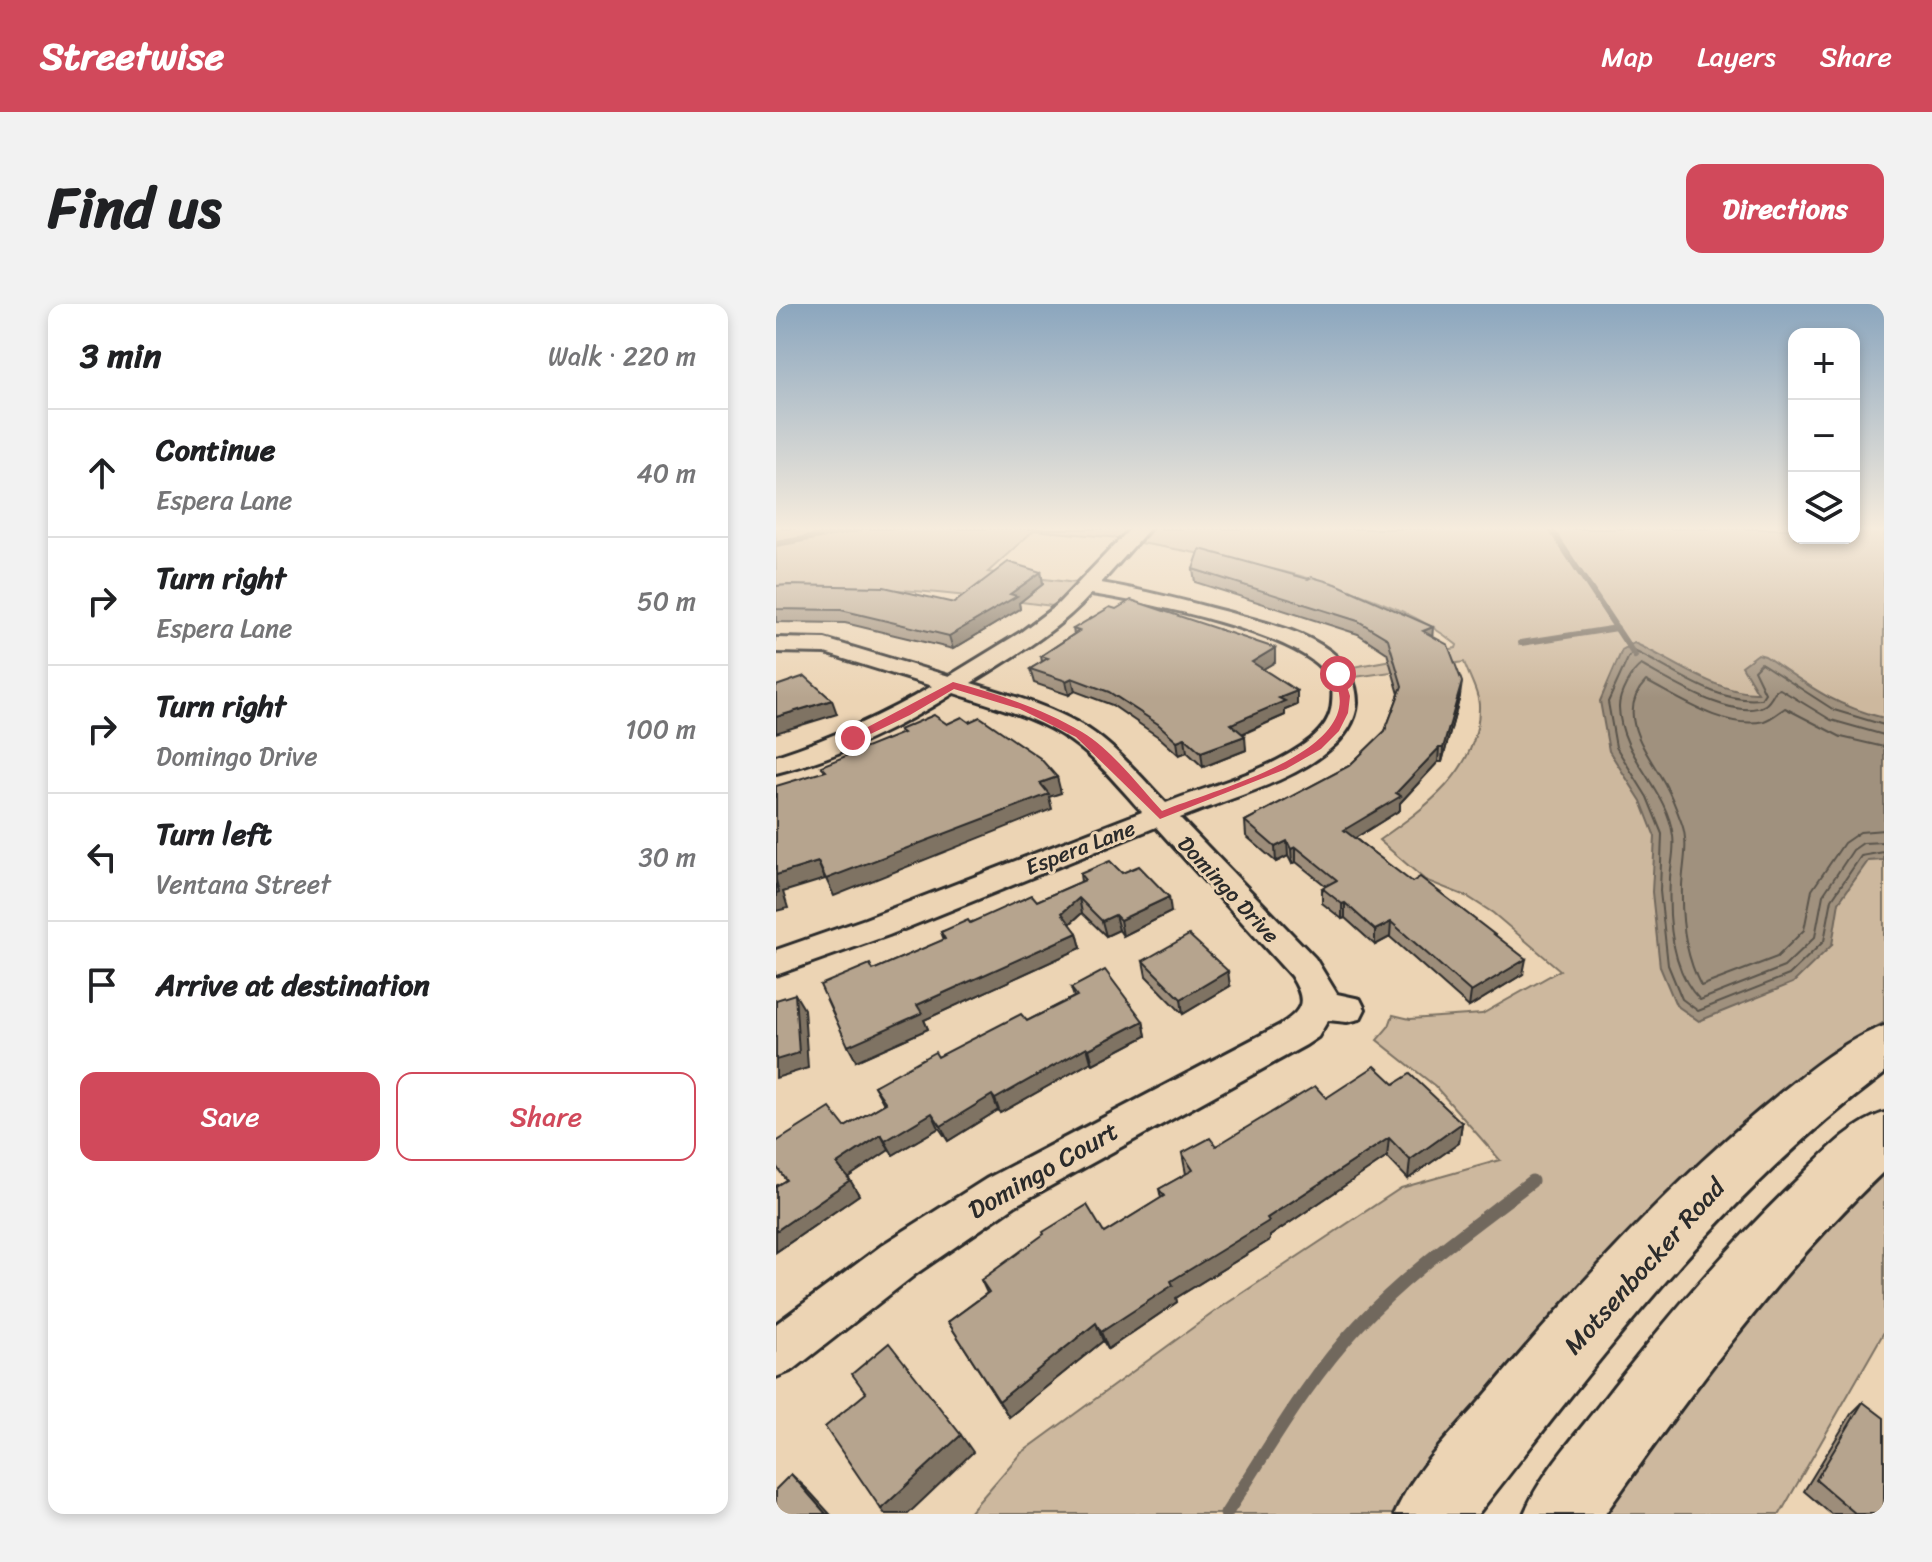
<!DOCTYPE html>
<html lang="en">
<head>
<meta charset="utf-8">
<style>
  body { margin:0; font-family:Sriracha,sans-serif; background:#f2f2f2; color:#202124 }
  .controls { position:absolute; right:24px; top:24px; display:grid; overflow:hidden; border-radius:16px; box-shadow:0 4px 12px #0003 }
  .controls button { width:72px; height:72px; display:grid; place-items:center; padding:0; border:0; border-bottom:2px solid #e0e0e0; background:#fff; color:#202124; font:40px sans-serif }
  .stop { position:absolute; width:24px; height:24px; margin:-18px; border:6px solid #d1495b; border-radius:50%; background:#fff }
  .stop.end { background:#d1495b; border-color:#fff; box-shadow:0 2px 8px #0008 }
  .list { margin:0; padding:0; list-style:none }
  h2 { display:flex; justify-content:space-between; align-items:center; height:104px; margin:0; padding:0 32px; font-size:34px }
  h2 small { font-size:26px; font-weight:400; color:#757577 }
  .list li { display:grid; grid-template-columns:52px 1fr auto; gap:24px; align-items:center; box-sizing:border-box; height:128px; padding:0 32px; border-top:2px solid #e0e0e0 }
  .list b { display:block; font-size:30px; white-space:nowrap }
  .list p { margin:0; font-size:26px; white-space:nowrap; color:#757577 }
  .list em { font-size:26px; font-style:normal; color:#757577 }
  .actions { display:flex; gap:16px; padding:24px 32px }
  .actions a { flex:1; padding:18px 0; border:2px solid #d1495b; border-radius:16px; text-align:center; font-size:28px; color:#d1495b }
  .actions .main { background:#d1495b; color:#fff }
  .icon { flex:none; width:44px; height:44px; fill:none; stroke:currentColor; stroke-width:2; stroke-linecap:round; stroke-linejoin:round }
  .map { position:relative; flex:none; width:1108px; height:1210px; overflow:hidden; border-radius:16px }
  header { display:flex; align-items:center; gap:48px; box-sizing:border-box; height:112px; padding:0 40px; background:#d1495b; color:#fff }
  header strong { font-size:38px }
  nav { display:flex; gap:44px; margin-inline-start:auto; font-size:28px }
  .intro { display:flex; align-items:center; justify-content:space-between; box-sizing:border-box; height:192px; padding:0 48px }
  h1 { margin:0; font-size:56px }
  .button { padding:20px 36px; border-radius:16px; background:#d1495b; color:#fff; font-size:28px; font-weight:700 }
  main { display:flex; gap:48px; padding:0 48px }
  aside { flex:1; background:#fff; border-radius:16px; box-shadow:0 4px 12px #0003 }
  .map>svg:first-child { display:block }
  .green { fill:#cdb89e; stroke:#7c7264; stroke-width:2 }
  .water { fill:#a0917e; stroke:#71685d; stroke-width:2 }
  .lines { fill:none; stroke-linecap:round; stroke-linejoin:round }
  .shore { stroke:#5a544c; stroke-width:2 }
  .stream-far1 { stroke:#71685d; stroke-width:6 }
  .stream { stroke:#71685d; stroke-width:13 }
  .minor-casing { stroke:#2b2b2b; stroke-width:6 }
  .secondary-casing { stroke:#2b2b2b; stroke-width:6 }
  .minor { fill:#ecd4b4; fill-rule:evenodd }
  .secondary { fill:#ecd4b4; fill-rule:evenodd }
  .wall { fill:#9d8d7a; stroke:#2b2b2b; stroke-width:2 }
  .shaded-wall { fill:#7f7363; stroke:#2b2b2b; stroke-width:2 }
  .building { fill:#b6a48e; stroke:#2b2b2b; stroke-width:2 }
  .route { fill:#d1495b }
  .labels { text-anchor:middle; stroke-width:6; stroke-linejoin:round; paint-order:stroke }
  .street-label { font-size:22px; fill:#2b2b2b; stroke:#ecd4b4 }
  .near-street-label { font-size:26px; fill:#2b2b2b; stroke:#ecd4b4 }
</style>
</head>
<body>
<header>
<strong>Streetwise</strong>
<nav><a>Map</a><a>Layers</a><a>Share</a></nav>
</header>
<div class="intro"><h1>Find us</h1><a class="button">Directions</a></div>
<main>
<aside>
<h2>3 min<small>Walk · 220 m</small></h2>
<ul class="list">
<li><svg class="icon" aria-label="ahead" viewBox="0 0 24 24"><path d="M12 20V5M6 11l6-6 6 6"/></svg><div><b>Continue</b><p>Espera Lane</p></div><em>40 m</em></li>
<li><svg class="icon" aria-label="right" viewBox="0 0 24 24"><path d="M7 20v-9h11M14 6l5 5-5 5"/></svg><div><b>Turn right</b><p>Espera Lane</p></div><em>50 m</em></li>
<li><svg class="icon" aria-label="right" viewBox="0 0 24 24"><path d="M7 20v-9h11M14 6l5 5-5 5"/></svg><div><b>Turn right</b><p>Domingo Drive</p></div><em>100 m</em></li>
<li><svg class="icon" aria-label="left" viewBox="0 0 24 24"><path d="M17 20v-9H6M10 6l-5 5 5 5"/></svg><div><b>Turn left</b><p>Ventana Street</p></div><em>30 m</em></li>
<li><svg class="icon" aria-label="arrive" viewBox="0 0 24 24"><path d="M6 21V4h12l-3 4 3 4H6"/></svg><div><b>Arrive at destination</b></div></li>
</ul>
<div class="actions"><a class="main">Save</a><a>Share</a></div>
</aside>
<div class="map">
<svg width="1108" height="1210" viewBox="0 0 1108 1210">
  <rect width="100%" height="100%" fill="#ecd4b4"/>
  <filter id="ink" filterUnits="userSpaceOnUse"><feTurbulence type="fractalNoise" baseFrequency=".0125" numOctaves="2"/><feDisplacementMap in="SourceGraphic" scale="16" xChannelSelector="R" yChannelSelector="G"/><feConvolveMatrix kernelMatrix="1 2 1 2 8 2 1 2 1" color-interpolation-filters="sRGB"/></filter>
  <g filter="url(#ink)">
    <g class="green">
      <path d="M0,225h352l-9,9 -85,-8 -46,42 88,11 -22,23c-91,-11 -186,-24 -278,-14z"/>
      <path d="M377,225h641v9h60v-9h30v493l-31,19 -410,411 -50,62h-425l52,-60 197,-144 184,-122 99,-28 -65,-74 -58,-46 12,-14 4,-11 17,4 72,-5 78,-44 -67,-57 -25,-16 -43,-17 -46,-40c46,-32 99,-69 100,-131 1,-14 -10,-33 -15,-47l-109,15 -7,-9 108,-20 1,-3c-70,-60 -226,-86 -317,-102z"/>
      <path d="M1108,868v160l-104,182h-175c85,-121 170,-242 279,-342z"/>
    </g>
    <path class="water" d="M858,339c38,16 82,51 124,50l-16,-27 16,-12 7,2c44,30 66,48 119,62v142l-16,1 -29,41 -7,43 -39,38 -94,38 -23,-16 -16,-38 -8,-75 3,-55 -14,-36 -32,-50 -9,-50 22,-51z"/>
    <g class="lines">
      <g class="shore">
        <path d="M1108,421l-50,-15 -73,-47 -7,7 11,23 -4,6c-45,5 -86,-29 -125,-47l-7,4 -21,46 8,45 31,50 15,37 -2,57 8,74 14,34 16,12 91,-36 35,-34 8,-42 29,-43 23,-4"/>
        <path d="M1108,431l-53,-15 -51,-31 -4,1c-3,5 -6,12 -11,15 -30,18 -97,-26 -124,-40 -10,7 -22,29 -22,42 1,49 48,81 54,129 2,14 -2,28 -3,42 -2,40 1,93 30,122l84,-33 31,-30 8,-42 30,-45 10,-7 21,-1"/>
        <path d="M1108,443l-43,-10 -56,-29c-6,4 -14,11 -21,13 -39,9 -85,-23 -118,-40 -32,33 1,71 19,103 7,13 12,26 17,40 7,20 1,40 0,61 -1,34 3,70 19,101l76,-29 27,-27 8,-40 32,-47 16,-11 24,-2"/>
      </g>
      <g class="stream-far1">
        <polyline points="775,225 859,352"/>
        <polyline points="0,240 83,225"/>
        <polyline points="745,339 841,324"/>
      </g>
      <path class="stream" d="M450,1210c42,-64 80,-133 133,-189 51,-55 114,-98 173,-144"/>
      <defs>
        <path id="minor" d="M354,225h19l-48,54c43,7 84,18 126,29 34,10 73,17 103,39 17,13 27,30 27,52 -1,18 -13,35 -27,46 -37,33 -104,50 -150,69l135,140 22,36 23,5 5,10 -5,10 -13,3 -19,-2 -10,17 -12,8 -290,160 -99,68 -124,97 -17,7v-53l109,-81 101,-64 294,-154c25,-16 26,-25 11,-49l-135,-149 -267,108 -113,40v-25l89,-31 277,-107c-22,-24 -44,-52 -71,-71 -34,-24 -78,-35 -117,-48 -55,35 -114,64 -178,80v-17c55,-18 106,-40 156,-70l-107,-33 -49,-1v-14l49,1 124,37 72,-44 36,-27zM315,290c49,7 209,39 235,80 7,9 7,18 6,29 -1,15 -9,26 -21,36 -37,31 -100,46 -145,64 -24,-25 -49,-55 -78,-74 -35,-22 -77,-34 -117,-46 43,-27 86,-51 120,-89z"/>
        <g id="secondary">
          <path d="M1108,722v48c-162,121 -282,282 -406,440h-83c19,-46 59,-82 91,-120 90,-107 183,-210 292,-299 31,-25 68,-56 106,-69z"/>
          <path d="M1108,809v58c-107,102 -194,223 -279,343h-81c17,-41 49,-75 76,-110 61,-79 126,-156 198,-225 26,-25 52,-55 86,-66z"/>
        </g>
      </defs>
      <use href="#minor" class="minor-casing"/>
      <use href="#secondary" class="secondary-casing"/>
      <use href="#minor" class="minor"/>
      <use href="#secondary" class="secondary"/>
    </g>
    <g class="wall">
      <polygon points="417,265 656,333 684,392 666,458 662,458 624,499 624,506 579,534 747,670 693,703 614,633 599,641 569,614 566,615 546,599 546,584 550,582 520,558 516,560 512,552 500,558 470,532 469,517 573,462 609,427 623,390 611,349 582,330 419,278"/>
      <polygon points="265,268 267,280 243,299 244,305 177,345 69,319 0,318 0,282 178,299"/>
      <polygon points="297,325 499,344 499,358 487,365 521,401 509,406 509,411 467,430 470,446 427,463 411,448 403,451 384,434 336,401 299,387 293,391 258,379 254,365 266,358 265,352 298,330"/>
      <polygon points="346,569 395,608 347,632 343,626 330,632 306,609 294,620 301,629 305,644 148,716 152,725 80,757 97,666 168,636 165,628 261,597 305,578 304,570"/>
      <polygon points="367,657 454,682 407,710 370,672"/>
      <polygon points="295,684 367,717 370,732 317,760 315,758 224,809 222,806 172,837 163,824 117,851 113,846 72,873 83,891 0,948 0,882 10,876 69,823 108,800 98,782 162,753 251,717 298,693"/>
      <polygon points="618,780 686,819 683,839 632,875 611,853 494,932 494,936 400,994 401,998 332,1045 327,1037 233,1113 172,1018 211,989 205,976 328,929 385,894 383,885 410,870 406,849 440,842 550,794"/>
      <polygon points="1087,1098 1108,1210 1055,1210 1028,1187 1075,1110"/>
    </g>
    <g class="shaded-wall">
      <polygon points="265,268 267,280 243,299 244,305 177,345 173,332 234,290"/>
      <polygon points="657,323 656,337 647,327"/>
      <polygon points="499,344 499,358 477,371 476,358"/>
      <polygon points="296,374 299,387 293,391 290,377"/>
      <polygon points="686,378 684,392 666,458 667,444"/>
      <polygon points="521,387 521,401 509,406 509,411 456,434 455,420 503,394"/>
      <polygon points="56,396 61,410 0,429 0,413"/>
      <polygon points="469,432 470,446 427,463 425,448"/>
      <polygon points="409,434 411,448 403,451 401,437"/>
      <polygon points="663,444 662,458 624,499 624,506 568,541 568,526 620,489"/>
      <polygon points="281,473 285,489 273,493 276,505 58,592 50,575 264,479"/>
      <polygon points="511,537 512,552 500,558 499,543"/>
      <polygon points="520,543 520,558 516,560 515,545"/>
      <polygon points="42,558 49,575 7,588 12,604 0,607 0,571"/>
      <polygon points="393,593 395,608 347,632 344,616"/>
      <polygon points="303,594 306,609 289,624 286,609"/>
      <polygon points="569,599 569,614 566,615 566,600"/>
      <polygon points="339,611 343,626 330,632 326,617"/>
      <polygon points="615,618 614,633 599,641 599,626"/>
      <polygon points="301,629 305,644 148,716 152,725 80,757 72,742 141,701"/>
      <polygon points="750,655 747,670 693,703 695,688"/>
      <polygon points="452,667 454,682 407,710 405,695"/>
      <polygon points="19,690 28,705 32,764 0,774 0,756"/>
      <polygon points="367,717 370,732 317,760 313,745"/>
      <polygon points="311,743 315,758 224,809 219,795"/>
      <polygon points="216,791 222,806 172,837 165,822"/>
      <polygon points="156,809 163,824 117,851 109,837"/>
      <polygon points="686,819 683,839 632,875 634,856"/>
      <polygon points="105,831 113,846 71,874 61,860"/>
      <polygon points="613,834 611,853 494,932 494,936 400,994 401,998 332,1045 325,1028 395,977"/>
      <polygon points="74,876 83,891 0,948 0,927"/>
      <polygon points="320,1019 327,1037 233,1113 223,1097"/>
      <polygon points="185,1131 197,1148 132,1210 109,1210 105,1205"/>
      <polygon points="15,1170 33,1187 54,1210 50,1210"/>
    </g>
    <g class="building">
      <polygon points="424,245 532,275 536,273 560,280 657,323 647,327 672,341 686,378 667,444 663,444 620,489 625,492 568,526 636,578 644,573 750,655 695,688 615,618 599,626 569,599 566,600 546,584 561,576 520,543 515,545 511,537 499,543 469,517 573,462 609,427 626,382 612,335 582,317 417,265"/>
      <polygon points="232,258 265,268 234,290 241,292 173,332 65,306 0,305 0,282 12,281 108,283 178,299"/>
      <polygon points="355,296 499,344 476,358 521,387 503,394 509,397 455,420 469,432 425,448 409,434 401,437 382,420 333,388 296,374 290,377 254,365 272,354 265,352 303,327 297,325 334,303 340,305"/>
      <polygon points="29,372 56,396 0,413 0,382"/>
      <polygon points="158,411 171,420 186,413 193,418 204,413 264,454 281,473 264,479 273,490 50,575 42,558 0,571 0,482 50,467 45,462 127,429 123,426"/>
      <polygon points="334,557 346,569 363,562 393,593 344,616 339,611 326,617 303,594 286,609 301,629 141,701 146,709 72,742 44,681 94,660 97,666 169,635 165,628 192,616 194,619 256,591 261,597 309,576 304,570"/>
      <polygon points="0,576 3,588 0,589"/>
      <polygon points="413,631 452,667 405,695 367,657"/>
      <polygon points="329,666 367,717 313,745 311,743 219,795 216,791 165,822 156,809 109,837 105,831 61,860 74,876 0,927 0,882 10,876 0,862 0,838 54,804 69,823 110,799 98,782 159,748 162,753 245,710 251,717 301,692 295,684"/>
      <polygon points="19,690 23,749 0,756 0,696"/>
      <polygon points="599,762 618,780 634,770 686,819 634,856 613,834 491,914 493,917 395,977 397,981 325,1028 320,1019 223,1097 172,1018 213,988 205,976 268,930 267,928 311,901 328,929 388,892 383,885 417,866 406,849 434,834 440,842 539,782 550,794"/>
      <polygon points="113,1039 185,1131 105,1205 49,1123 90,1089 76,1070"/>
      <polygon points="1087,1098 1108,1114 1108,1210 1080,1210 1040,1176"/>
      <polygon points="15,1170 50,1210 0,1210 0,1185"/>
    </g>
  </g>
  <linearGradient id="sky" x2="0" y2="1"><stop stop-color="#8ba6be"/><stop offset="0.57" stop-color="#f6ecdd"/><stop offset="1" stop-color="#f6ecdd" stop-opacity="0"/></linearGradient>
  <rect width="1108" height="394" fill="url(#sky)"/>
  <path class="route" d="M562,367l5,3 7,22 -2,17 -9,18 -18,18 -35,20 -126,50 -84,-82 -56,-28 -66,-20 -44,26 -54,26 -9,-3 106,-56c44,12 89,26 129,50 31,19 55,52 80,79 47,-19 155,-47 175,-96 6,-15 1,-27 -4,-41z"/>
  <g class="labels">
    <g class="street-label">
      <text transform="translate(304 543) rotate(-21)" y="8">Espera Lane</text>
      <text transform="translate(453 585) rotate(47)" y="8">Domingo Drive</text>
    </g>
    <g class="near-street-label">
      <text transform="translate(267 866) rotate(-30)" y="9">Domingo Court</text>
      <text transform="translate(868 962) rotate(-48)" y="9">Motsenbocker Road</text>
    </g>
  </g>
</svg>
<div class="controls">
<button>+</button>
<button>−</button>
<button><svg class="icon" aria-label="layers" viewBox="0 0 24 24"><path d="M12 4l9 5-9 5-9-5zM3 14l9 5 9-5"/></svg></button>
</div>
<div class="stop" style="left:562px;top:370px"></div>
<div class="stop end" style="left:77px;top:434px"></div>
</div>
</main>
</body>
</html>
